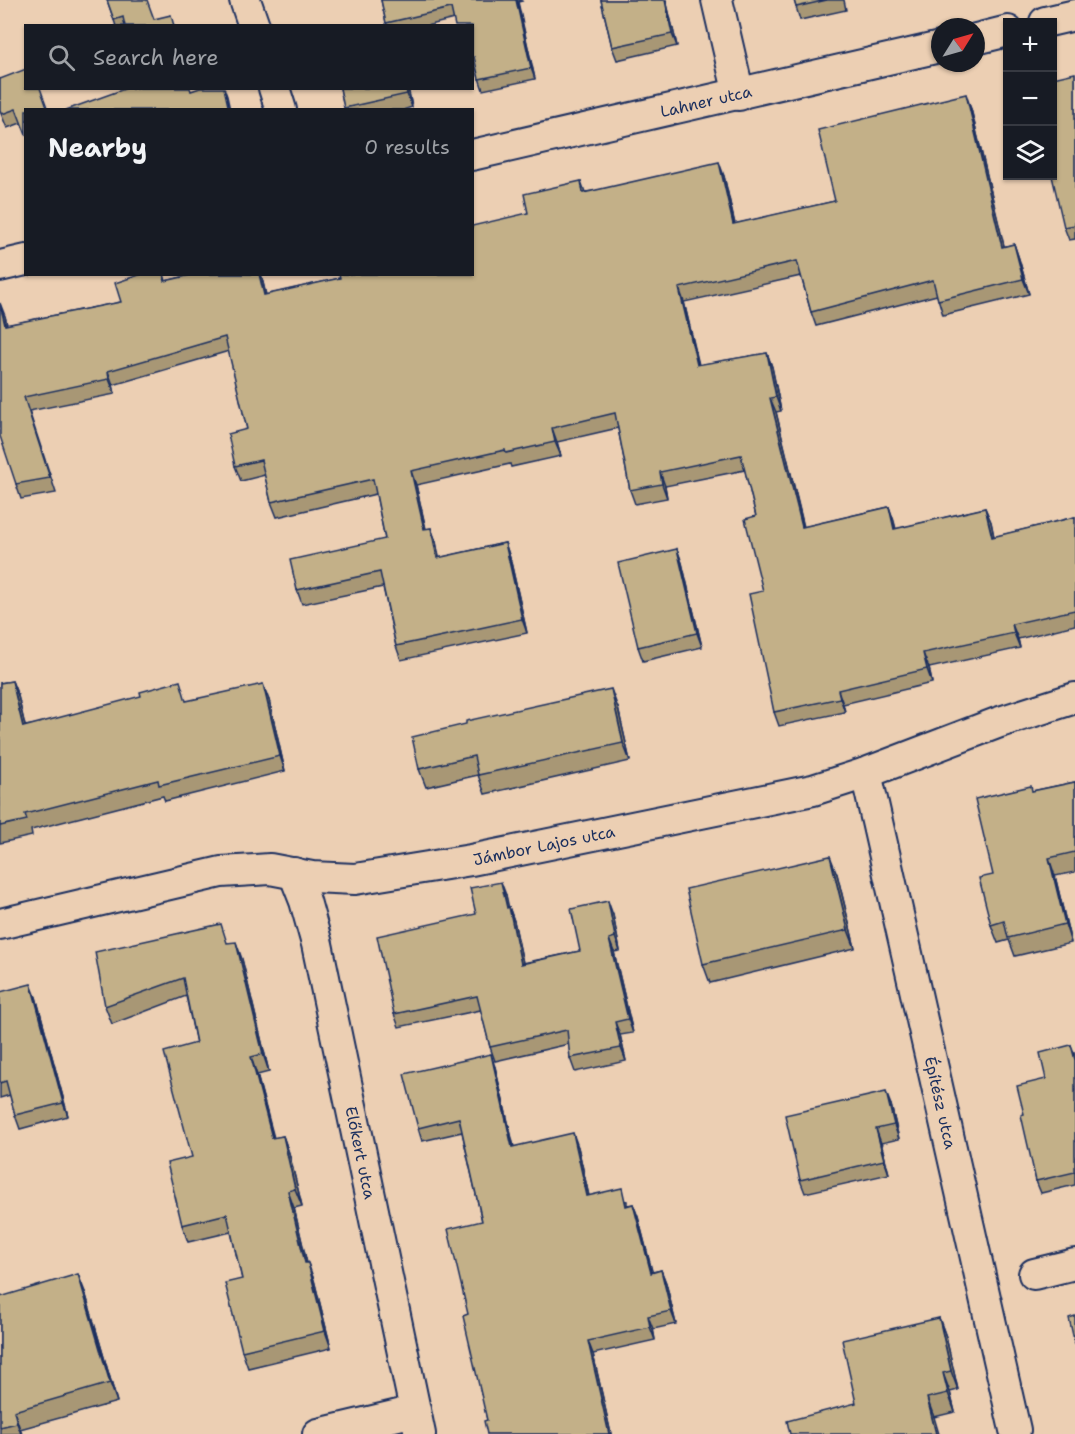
<!DOCTYPE html>
<html lang="en">
<head>
<meta charset="utf-8">
<style>
  body { margin:0; font-family:"Shantell Sans",sans-serif; background:#20242c; color:#f1f3f6 }
  .controls { position:absolute; right:18px; top:18px; display:grid; overflow:hidden; border-radius:0px; box-shadow:0 2px 4px #0004 }
  .controls button { width:54px; height:54px; display:grid; place-items:center; padding:0; border:0; border-bottom:2px solid #363941; background:#171b24; color:#f1f3f6; font:30px sans-serif }
  .compass { position:absolute; left:931px; top:18px; width:54px; height:54px; border-radius:50%; background:#171b24; box-shadow:0 2px 4px #0004; rotate:53deg }
  .list { margin:0; padding:0; list-style:none }
  h2 { display:flex; justify-content:space-between; align-items:center; height:78px; margin:0; padding:0 24px; font-size:26px }
  h2 small { font-size:20px; font-weight:400; color:#9ea1a6 }
  .icon { flex:none; width:33px; height:33px; fill:none; stroke:currentColor; stroke-width:2; stroke-linecap:round; stroke-linejoin:round }
  .map { position:relative; flex:none; width:1075px; height:1434px; overflow:hidden }
  .search { position:absolute; background:#171b24; box-shadow:0 2px 4px #0004; left:24px; top:24px; width:450px; height:66px; display:flex; align-items:center; gap:15px; box-sizing:border-box; padding:0 21px; border-radius:0px; color:#9ea1a6; font-size:22px }
  .panel { position:absolute; background:#171b24; box-shadow:0 2px 4px #0004; left:24px; top:108px; width:450px; height:168px; border-radius:0px }
  .map>svg:first-child { display:block }
  .lines { fill:none; stroke-linecap:round; stroke-linejoin:round }
  .minor-casing { stroke:#1b2f5e; stroke-width:34 }
  .minor { stroke:#eccfb3; stroke-width:30 }
  .wall { fill:#a89775; stroke:#1b2f5e; stroke-width:1.5 }
  .shaded-wall { fill:#887b5f; stroke:#1b2f5e; stroke-width:1.5 }
  .building { fill:#c3b088; stroke:#1b2f5e; stroke-width:1.5 }
  .labels { text-anchor:middle; stroke-width:4.5; stroke-linejoin:round; paint-order:stroke }
  .street-label { font-size:16px; fill:#1b2f5e; stroke:#eccfb3 }
</style>
</head>
<body>
<div class="map">
<svg width="1075" height="1434" viewBox="0 0 1075 1434">
  <rect width="100%" height="100%" fill="#eccfb3"/>
  <filter id="ink" filterUnits="userSpaceOnUse"><feTurbulence type="fractalNoise" baseFrequency=".0167" numOctaves="2"/><feDisplacementMap in="SourceGraphic" scale="12" xChannelSelector="R" yChannelSelector="G"/><feConvolveMatrix kernelMatrix="1 2 1 2 8 2 1 2 1" color-interpolation-filters="sRGB"/></filter>
  <g filter="url(#ink)">
    <g class="lines">
      <defs>
        <g id="minor">
          <polyline points="245,0 254,26"/>
          <polyline points="717,0 739,95"/>
          <polyline points="1045,22 1075,15"/>
          <polyline points="976,39 1008,31"/>
          <polyline points="274,88 281,110"/>
          <path id="s1" d="M472,155l468,-108"/>
          <polyline points="0,266 26,260"/>
          <path id="s2" d="M866,773l149,657"/>
          <path id="s3" d="M294,873l11,28 12,43 103,490"/>
          <path id="s4" d="M0,924l221,-52 49,-3 42,8 43,2 116,-19 342,-70 53,-17 131,-50 78,-25"/>
          <polyline points="1034,1274 1075,1264"/>
          <polyline points="318,1434 415,1411"/>
        </g>
      </defs>
      <use href="#minor" class="minor-casing"/>
      <use href="#minor" class="minor"/>
    </g>
    <g class="wall">
      <polygon points="107,0 154,19 175,26 116,26"/>
      <polygon points="381,0 521,0 522,1 518,2 535,79 483,90 476,69 472,70 472,26 454,19 426,26 387,26"/>
      <polygon points="601,0 666,0 677,46 617,60 612,47"/>
      <polygon points="794,0 844,0 846,10 800,20"/>
      <polygon points="1075,73 1075,239 1069,240 1064,227"/>
      <polygon points="0,79 48,110 21,123 7,128 0,111"/>
      <polygon points="340,88 408,88 412,107 403,110 345,110"/>
      <polygon points="971,109 1004,247 1014,244 1019,259 1029,294 943,315 937,295 816,326 811,312 801,276 684,302 699,365 767,353 772,367 781,411 776,412 804,527 889,507 896,529 985,508 991,522 994,537 1075,517 1075,625 1018,639 1020,648 929,668 932,683 843,704 845,712 779,726 774,712 756,516 745,470 665,486 667,498 635,504 630,490 618,428 557,442 561,456 511,467 510,464 416,485 426,529 431,528 436,542 439,558 505,543 510,558 527,633 401,660 396,646 383,587 302,604 297,590 385,539 376,494 277,517 271,502 265,475 241,481 235,466 247,429 229,351 113,385 115,394 29,411 56,493 21,499 16,484 5,316 7,325 121,302 164,274 166,281 195,274 261,274 266,295 340,278 528,213 581,181 585,192 724,176 735,224 835,201"/>
      <polygon points="677,549 682,563 702,647 643,661 638,647"/>
      <polygon points="12,681 18,696 25,726 187,701 269,700 285,771 165,801 163,796 31,830 32,836 0,843 0,683"/>
      <polygon points="618,708 630,761 485,794 478,775 426,787 419,769"/>
      <polygon points="1075,782 1075,872 1055,876 1071,943 1015,956 1009,940 998,943 991,925 993,875 1033,791"/>
      <polygon points="837,874 855,948 710,983 703,964"/>
      <polygon points="506,895 508,908 509,907 514,921 523,963 580,951 613,915 620,951 614,952 633,1033 620,1035 626,1061 575,1072 570,1058 569,1044 495,1061 490,1047 481,1010 399,1027 394,1014 476,914"/>
      <polygon points="228,943 242,959 269,1072 257,1075 274,1138 283,1136 289,1153 302,1206 294,1208 307,1263 314,1280 331,1348 248,1368 242,1351 242,1279 231,1232 188,1242 182,1225 192,1157 196,1043 186,996 112,1024 105,1006"/>
      <polygon points="0,992 36,997 68,1116 20,1129 15,1115 10,1095 0,1098"/>
      <polygon points="1071,1045 1075,1055 1075,1185 1041,1193 1036,1181 1024,1114 1046,1079"/>
      <polygon points="495,1067 514,1147 578,1147 589,1196 627,1201 627,1205 633,1204 638,1217 652,1272 661,1270 666,1283 676,1324 653,1329 655,1340 593,1354 611,1434 487,1434 487,1420 468,1314 482,1221 462,1132 422,1141 418,1128"/>
      <polygon points="891,1105 899,1139 881,1143 889,1174 805,1193 800,1180"/>
      <polygon points="85,1292 117,1402 20,1429 22,1434 0,1434 0,1297"/>
      <polygon points="939,1318 946,1337 958,1390 950,1392 955,1412 934,1417 856,1403"/>
    </g>
    <g class="shaded-wall">
      <polygon points="516,0 517,0 535,79 531,68"/>
      <polygon points="665,0 666,0 677,46 672,34"/>
      <polygon points="224,88 227,96 230,110 229,110"/>
      <polygon points="406,88 408,88 412,107 407,94"/>
      <polygon points="966,94 971,109 1008,262 1002,247"/>
      <polygon points="719,162 724,176 738,239 733,224"/>
      <polygon points="1014,244 1019,259 1029,294 1023,279"/>
      <polygon points="259,274 261,274 269,309 264,295"/>
      <polygon points="679,288 684,302 702,380 697,365"/>
      <polygon points="0,303 5,316 10,340 5,325"/>
      <polygon points="767,353 772,367 781,411 776,397"/>
      <polygon points="108,371 113,385 115,394 109,379"/>
      <polygon points="770,398 776,412 807,541 802,527"/>
      <polygon points="552,428 557,442 561,456 555,442"/>
      <polygon points="411,471 416,485 429,544 424,529"/>
      <polygon points="660,472 665,486 667,498 662,484"/>
      <polygon points="889,507 894,521 899,544 894,529"/>
      <polygon points="985,508 991,522 997,552 992,537"/>
      <polygon points="431,528 436,542 442,572 437,558"/>
      <polygon points="505,543 510,558 527,633 522,619"/>
      <polygon points="677,549 682,563 702,647 697,633"/>
      <polygon points="1012,624 1018,639 1020,648 1014,633"/>
      <polygon points="923,653 929,668 932,683 927,669"/>
      <polygon points="12,681 18,696 29,743 23,727"/>
      <polygon points="263,684 269,700 285,771 280,756"/>
      <polygon points="611,689 618,708 630,761 623,743"/>
      <polygon points="838,690 843,704 845,712 840,698"/>
      <polygon points="830,856 837,874 855,948 848,930"/>
      <polygon points="1049,858 1055,876 1071,943 1065,924"/>
      <polygon points="501,882 506,895 512,922 507,908"/>
      <polygon points="608,901 613,915 620,951 615,937"/>
      <polygon points="509,907 514,921 526,977 521,964"/>
      <polygon points="609,939 614,952 633,1033 628,1019"/>
      <polygon points="236,942 242,959 269,1072 263,1054"/>
      <polygon points="31,984 36,997 68,1116 63,1103"/>
      <polygon points="615,1022 620,1035 626,1061 621,1048"/>
      <polygon points="491,1054 495,1067 517,1161 512,1147"/>
      <polygon points="251,1057 257,1075 278,1156 272,1138"/>
      <polygon points="886,1092 891,1105 899,1139 894,1125"/>
      <polygon points="876,1129 881,1143 889,1174 884,1160"/>
      <polygon points="573,1133 578,1147 592,1210 587,1196"/>
      <polygon points="283,1136 289,1153 302,1206 295,1189"/>
      <polygon points="288,1191 294,1208 311,1281 305,1263"/>
      <polygon points="633,1204 638,1217 656,1286 651,1273"/>
      <polygon points="308,1263 314,1280 331,1348 325,1331"/>
      <polygon points="661,1270 666,1283 676,1324 671,1311"/>
      <polygon points="78,1274 85,1292 117,1402 110,1383"/>
      <polygon points="648,1316 653,1329 655,1340 650,1327"/>
      <polygon points="939,1318 946,1337 958,1390 951,1371"/>
      <polygon points="588,1341 593,1354 611,1434 609,1434"/>
      <polygon points="943,1373 950,1392 955,1412 948,1393"/>
      <polygon points="927,1398 934,1417 939,1434 936,1434"/>
      <polygon points="14,1411 20,1429 22,1434 21,1434 17,1423"/>
    </g>
    <g class="building">
      <polygon points="107,0 147,0 154,19 171,15 174,26 125,26 123,17 114,20"/>
      <polygon points="381,0 516,0 531,68 479,79 474,57 472,58 472,26 455,26 451,8 386,23"/>
      <polygon points="601,0 665,0 672,34 612,47"/>
      <polygon points="794,0 827,0 796,7"/>
      <polygon points="26,69 26,88 40,88 48,110 26,110 26,135 16,109 2,114 0,110 0,79"/>
      <polygon points="1075,73 1075,225 1064,227 1052,176 1053,78"/>
      <polygon points="127,88 190,88 191,91 200,88 224,88 229,110 66,110"/>
      <polygon points="340,88 406,88 407,94 344,108"/>
      <polygon points="966,94 1002,247 1014,244 1023,279 938,300 933,280 811,312 797,261 679,288 697,365 767,353 776,397 770,398 802,527 889,507 894,529 985,508 992,537 1075,517 1075,610 1012,624 1014,633 923,653 927,669 838,690 840,698 774,712 749,594 763,591 745,519 756,516 741,455 660,472 662,484 630,490 615,413 552,428 555,442 506,453 505,450 411,471 424,529 431,528 437,558 505,543 522,619 396,646 380,572 297,590 290,560 385,539 373,479 271,502 261,460 235,466 228,434 247,429 225,337 108,371 109,379 24,397 50,478 16,484 0,436 0,304 5,325 121,302 115,283 142,274 163,274 165,281 195,274 259,274 264,295 340,278 339,274 472,274 472,226 528,213 524,194 581,181 583,193 719,162 733,224 835,201 818,130"/>
      <polygon points="677,549 697,633 638,647 618,563"/>
      <polygon points="12,681 23,727 141,696 140,692 180,681 186,701 263,684 280,756 159,785 158,780 25,814 27,820 0,826 0,683"/>
      <polygon points="611,689 623,743 478,775 474,756 419,769 412,737 466,724 466,721"/>
      <polygon points="1075,782 1075,852 1049,858 1065,924 1008,938 1004,921 991,925 979,878 993,875 975,799 1031,786 1032,791"/>
      <polygon points="830,856 848,930 703,964 686,889"/>
      <polygon points="501,882 507,908 509,907 521,964 580,951 571,909 608,901 615,937 609,939 628,1019 615,1022 621,1048 570,1058 567,1030 490,1047 477,996 394,1014 377,936 476,914 470,888"/>
      <polygon points="221,924 227,943 236,942 263,1054 251,1057 272,1138 283,1136 295,1189 288,1191 305,1263 308,1263 325,1331 242,1351 225,1283 242,1279 227,1214 182,1225 167,1163 192,1157 164,1052 196,1043 183,978 105,1006 95,952"/>
      <polygon points="31,984 63,1103 15,1115 6,1081 0,1083 0,992"/>
      <polygon points="1071,1045 1075,1060 1075,1172 1036,1181 1021,1115 1024,1114 1017,1086 1046,1079 1040,1053"/>
      <polygon points="491,1054 512,1147 573,1133 587,1196 622,1188 626,1206 633,1204 651,1273 661,1270 671,1311 648,1316 650,1327 588,1341 609,1434 487,1434 484,1421 487,1420 463,1316 468,1314 448,1229 482,1221 459,1118 418,1128 404,1074"/>
      <polygon points="886,1092 894,1125 876,1129 884,1160 800,1180 785,1115"/>
      <polygon points="78,1274 110,1383 14,1411 17,1423 0,1427 0,1297"/>
      <polygon points="1075,1316 1075,1344 1069,1318"/>
      <polygon points="939,1318 951,1371 943,1373 948,1393 927,1398 936,1434 790,1434 787,1421 856,1403 842,1340"/>
    </g>
  </g>
  <g class="labels">
    <g class="street-label">
      <text dy="6" stroke="none"><textPath href="#s1" startOffset="240">Lahner utca</textPath></text>
      <text dy="6" stroke="none"><textPath href="#s4" startOffset="554">Jámbor Lajos utca</textPath></text>
      <text dy="6" stroke="none"><textPath href="#s2" startOffset="338">Építész utca</textPath></text>
      <text dy="6" stroke="none"><textPath href="#s3" startOffset="288">Előkert utca</textPath></text>
    </g>
  </g>
</svg>
<div class="controls">
<button>+</button>
<button>−</button>
<button><svg class="icon" aria-label="layers" viewBox="0 0 24 24"><path d="M12 4l9 5-9 5-9-5zM3 14l9 5 9-5"/></svg></button>
</div>
<svg class="compass" viewBox="-18 -18 36 36"><path d="M0-13l5 13h-10z" fill="#e53935"/><path d="M0 13l5-13h-10z" fill="#9ea1a6"/></svg>
<div class="search"><svg class="icon" aria-label="search" viewBox="0 0 24 24"><circle cx="10" cy="10" r="6"/><path d="M15 15l6 6"/></svg>Search here</div>
<section class="panel">
<h2>Nearby<small>0 results</small></h2>
<ul class="list">
</ul>
</section>
</div>
</body>
</html>
